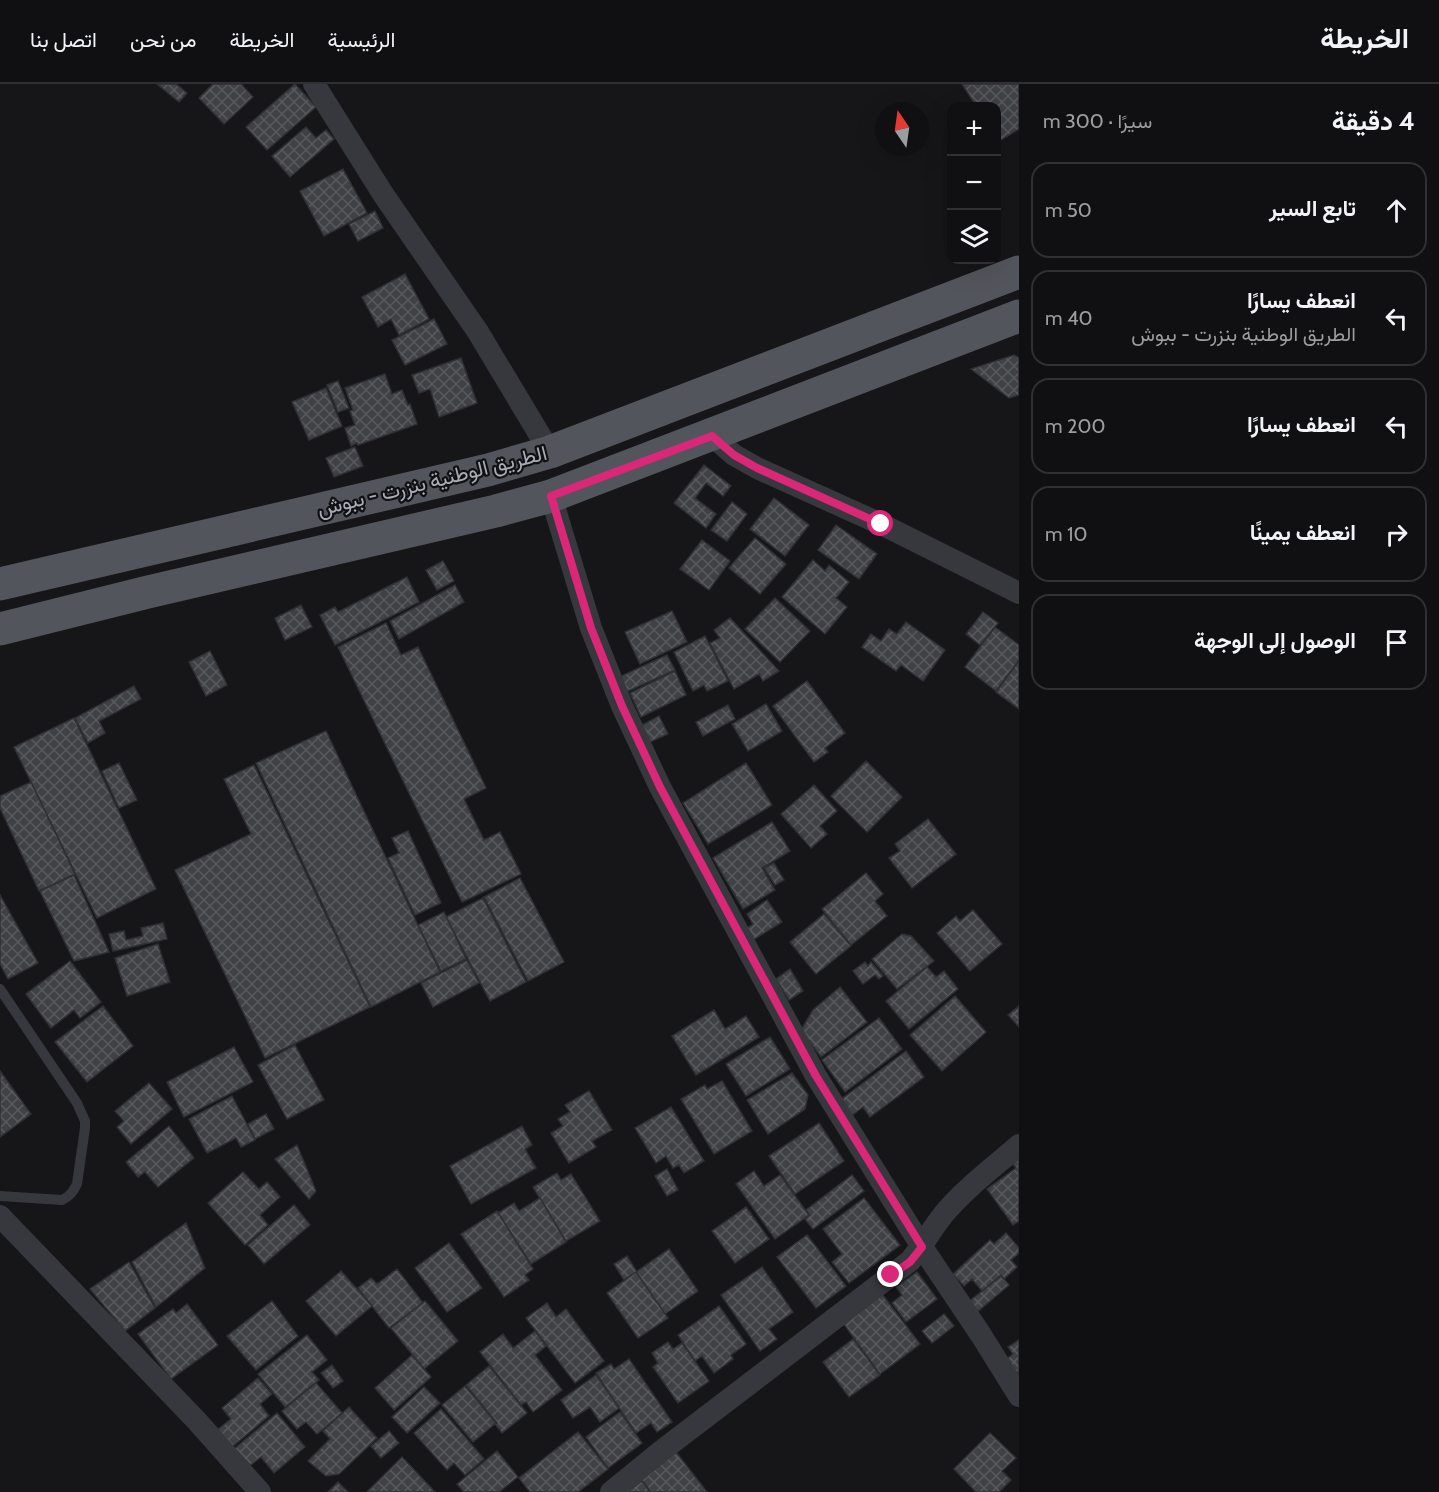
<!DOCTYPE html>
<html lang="ar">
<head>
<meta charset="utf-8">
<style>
  body { margin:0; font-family:Cabin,Vazirmatn,sans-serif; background:#19191b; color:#f1f3f6; direction:rtl }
  .controls { position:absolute; right:18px; top:18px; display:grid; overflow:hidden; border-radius:12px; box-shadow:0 6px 24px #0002 }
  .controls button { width:54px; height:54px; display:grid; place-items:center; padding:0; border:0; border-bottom:2px solid #303032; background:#101012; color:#f1f3f6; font:30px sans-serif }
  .compass { position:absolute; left:875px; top:18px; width:54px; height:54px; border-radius:50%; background:#101012; box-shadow:0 6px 24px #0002; rotate:347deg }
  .stop { position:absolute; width:18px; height:18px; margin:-14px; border:4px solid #db2777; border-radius:50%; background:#fff }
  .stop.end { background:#db2777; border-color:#fff; box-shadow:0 2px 6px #0008 }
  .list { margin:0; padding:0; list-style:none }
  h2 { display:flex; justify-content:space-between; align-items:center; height:78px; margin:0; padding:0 24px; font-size:26px }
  h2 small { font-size:20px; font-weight:400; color:#9c9d9f }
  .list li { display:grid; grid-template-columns:39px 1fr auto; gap:18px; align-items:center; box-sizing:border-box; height:96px; margin:0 12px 12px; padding:0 12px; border:2px solid #303032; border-radius:18px }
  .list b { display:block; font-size:22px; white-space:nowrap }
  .list p { margin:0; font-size:20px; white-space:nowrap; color:#9c9d9f }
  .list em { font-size:20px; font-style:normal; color:#9c9d9f }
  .icon { flex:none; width:33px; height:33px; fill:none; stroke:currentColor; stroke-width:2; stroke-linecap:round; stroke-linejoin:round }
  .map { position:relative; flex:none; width:1019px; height:1408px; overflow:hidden; direction:ltr }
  header { display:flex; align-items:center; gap:36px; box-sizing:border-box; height:84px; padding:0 30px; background:#101012; border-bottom:2px solid #303032 }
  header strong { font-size:28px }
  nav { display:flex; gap:33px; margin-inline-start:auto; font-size:21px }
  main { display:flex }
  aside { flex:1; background:#101012 }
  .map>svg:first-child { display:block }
  .building { fill:url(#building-cross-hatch); stroke:#303034; stroke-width:1.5 }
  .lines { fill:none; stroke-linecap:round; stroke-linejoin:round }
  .service { stroke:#37383d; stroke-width:10 }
  .minor { stroke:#37383d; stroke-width:22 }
  .primary { stroke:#53555c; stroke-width:33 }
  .route { stroke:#db2777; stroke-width:8 }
  .labels { text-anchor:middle; stroke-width:4.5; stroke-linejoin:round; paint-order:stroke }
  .street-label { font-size:21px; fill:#a8adb8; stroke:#111113 }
</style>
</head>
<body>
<header>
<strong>الخريطة</strong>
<nav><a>الرئيسية</a><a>الخريطة</a><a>من نحن</a><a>اتصل بنا</a></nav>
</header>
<main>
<aside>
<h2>4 دقيقة<small>سيرًا · 300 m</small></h2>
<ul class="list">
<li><svg class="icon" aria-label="ahead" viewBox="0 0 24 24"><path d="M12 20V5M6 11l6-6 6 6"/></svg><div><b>تابع السير</b></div><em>50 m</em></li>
<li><svg class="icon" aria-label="left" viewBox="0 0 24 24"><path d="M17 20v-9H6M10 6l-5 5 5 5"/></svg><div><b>انعطف يسارًا</b><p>الطريق الوطنية بنزرت - ببوش</p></div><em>40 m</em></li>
<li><svg class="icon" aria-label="left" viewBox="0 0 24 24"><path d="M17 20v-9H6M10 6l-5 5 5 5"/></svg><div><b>انعطف يسارًا</b></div><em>200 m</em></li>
<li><svg class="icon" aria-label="right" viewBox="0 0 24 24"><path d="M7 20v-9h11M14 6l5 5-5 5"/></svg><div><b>انعطف يمينًا</b></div><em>10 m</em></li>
<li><svg class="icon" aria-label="arrive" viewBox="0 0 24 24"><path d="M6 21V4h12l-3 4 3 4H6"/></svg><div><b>الوصول إلى الوجهة</b></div></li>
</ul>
</aside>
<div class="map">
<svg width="1019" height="1408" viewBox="0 0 1019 1408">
  <defs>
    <pattern id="building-cross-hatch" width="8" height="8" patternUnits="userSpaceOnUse" patternTransform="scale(1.5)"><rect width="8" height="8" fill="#404145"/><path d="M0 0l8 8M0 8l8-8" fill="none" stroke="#595a5e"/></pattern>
  </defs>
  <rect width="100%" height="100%" fill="#161618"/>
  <g class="building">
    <polygon points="157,0 176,0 187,9 179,18"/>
    <polygon points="213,0 241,0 253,13 224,40 199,14"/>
    <polygon points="295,0 316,23 267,66 246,43"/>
    <polygon points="962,0 1019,0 1019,45 998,58 996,22 976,22"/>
    <polygon points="306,43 316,54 326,46 334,55 290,93 272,72"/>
    <polygon points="343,85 367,129 324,152 300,107"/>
    <polygon points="375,127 383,144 358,157 349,140"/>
    <polygon points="405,190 429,235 399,251 391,235 378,243 362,213"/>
    <polygon points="434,235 447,260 405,281 392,256"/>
    <polygon points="1014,271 1019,274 1019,311 1009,314 971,285"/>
    <polygon points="461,274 477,319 439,333 430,305 419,309 412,291"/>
    <polygon points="385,290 392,310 402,306 408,321 410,320 417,340 358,361 357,359 351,362 345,344 355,341 350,327 353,326 345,304"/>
    <polygon points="338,297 349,324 338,328 327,301"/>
    <polygon points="326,304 342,342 309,356 292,318"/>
    <polygon points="355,363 363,382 334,393 326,374"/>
    <polygon points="704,381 731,402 723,412 706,399 695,414 716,430 706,444 674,419"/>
    <polygon points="774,414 809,441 785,472 750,445"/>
    <polygon points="732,418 747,430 727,457 711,446"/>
    <polygon points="836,441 877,470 859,495 818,466"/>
    <polygon points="755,454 786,480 760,510 729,484"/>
    <polygon points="702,456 730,477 709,506 680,485"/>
    <polygon points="813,476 825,487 829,481 849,498 836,514 847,523 825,550 782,513"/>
    <polygon points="443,477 454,497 437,506 426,486"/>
    <polygon points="407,493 419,518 335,561 320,531 335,523 338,528"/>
    <polygon points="455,501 464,518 399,555 390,537"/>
    <polygon points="775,514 810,547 780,578 745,545"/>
    <polygon points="301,521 312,543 285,556 275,534"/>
    <polygon points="672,527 687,558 640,580 625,548"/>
    <polygon points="983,528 998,539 980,561 966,550"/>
    <polygon points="730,534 779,587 763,597 759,590 734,605 710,559 720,554 714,546"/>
    <polygon points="906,538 945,566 923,597 901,581 896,587 862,563 871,550 881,557 889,545 897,550"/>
    <polygon points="386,539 401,571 418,563 486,704 464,715 484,756 500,748 521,790 462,818 338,563"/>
    <polygon points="995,543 1019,561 1019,576 996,607 965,583"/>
    <polygon points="705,552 728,597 707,607 704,601 693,607 674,568"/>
    <polygon points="210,567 227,601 206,612 189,578"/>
    <polygon points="667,571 675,586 626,608 619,593"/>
    <polygon points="1019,577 1019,625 996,608"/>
    <polygon points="675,587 686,611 641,633 630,609"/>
    <polygon points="807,597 845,649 825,664 828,668 814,678 773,622"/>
    <polygon points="134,602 141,615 99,637 105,649 88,659 75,634"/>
    <polygon points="766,620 782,647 748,667 732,640"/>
    <polygon points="728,621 735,635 703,652 696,638"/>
    <polygon points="659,632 668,650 650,658 642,641"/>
    <polygon points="74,634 156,805 97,834 14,663"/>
    <polygon points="326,647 440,888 371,923 256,679"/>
    <polygon points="866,677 902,713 867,748 831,712"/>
    <polygon points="119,679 137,716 119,724 102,687"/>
    <polygon points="746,679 772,721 708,760 683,719"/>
    <polygon points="254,681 370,923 265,974 175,786 251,750 224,695"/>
    <polygon points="31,698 75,790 39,807 0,724 0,712"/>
    <polygon points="814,701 837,727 820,742 827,750 811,764 781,730"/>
    <polygon points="928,735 956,770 912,804 889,774 900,767 895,760"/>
    <polygon points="772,738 790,767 762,784 775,806 743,825 713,774"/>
    <polygon points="408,747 441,819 415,831 388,774 399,769 392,754"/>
    <polygon points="774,779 784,796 775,801 764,784"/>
    <polygon points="866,789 883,810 875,817 887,832 851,861 822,825"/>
    <polygon points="74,791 109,868 74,877 40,807"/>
    <polygon points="520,794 564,878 528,897 484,813"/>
    <polygon points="0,811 38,879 8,895 0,880"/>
    <polygon points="483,814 526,898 490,917 446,833"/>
    <polygon points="767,816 782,838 753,856 746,845 753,840 747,830"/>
    <polygon points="973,826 1002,860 970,887 937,849 956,832 960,837"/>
    <polygon points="444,828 466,875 441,887 418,841"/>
    <polygon points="824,830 851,862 816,890 790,858"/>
    <polygon points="163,839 167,855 113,867 109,850 124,847 126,856 143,852 141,844"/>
    <polygon points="902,850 911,852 934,877 897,905 872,875"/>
    <polygon points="158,860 170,898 127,912 115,874"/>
    <polygon points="467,876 479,899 433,923 421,899"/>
    <polygon points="70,877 101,918 80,934 74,926 51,944 26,910"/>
    <polygon points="865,878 868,882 871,878 883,892 879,895 875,891 863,900 853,887"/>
    <polygon points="927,883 936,893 944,887 958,905 909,945 886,917"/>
    <polygon points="790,885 803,907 789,916 776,895"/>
    <polygon points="840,903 867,938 821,973 801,946 813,926"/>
    <polygon points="955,912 986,948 942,987 910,951"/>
    <polygon points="103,922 133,962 87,998 55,958"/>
    <polygon points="1019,922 1019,943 1008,931"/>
    <polygon points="714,926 725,945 746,932 759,953 696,991 672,952"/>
    <polygon points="879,934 902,965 845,1008 822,976"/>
    <polygon points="770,953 790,985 746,1012 726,980"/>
    <polygon points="295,961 324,1016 287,1035 258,981"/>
    <polygon points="234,963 253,998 184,1033 167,998"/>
    <polygon points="906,967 924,993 870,1033 863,1023 851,1032 839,1017"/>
    <polygon points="0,987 31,1030 0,1053"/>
    <polygon points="792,989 808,1011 805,1025 768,1050 747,1016"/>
    <polygon points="722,997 752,1047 714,1070 681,1015 705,1001 707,1005"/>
    <polygon points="149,999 172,1025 131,1060 117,1043 124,1037 115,1027"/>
    <polygon points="589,1007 612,1046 592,1057 596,1063 569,1079 551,1049 563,1042 558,1035 570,1028 565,1021"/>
    <polygon points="232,1012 255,1056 241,1063 236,1054 207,1069 189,1035"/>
    <polygon points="671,1023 704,1077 684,1089 679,1081 673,1084 666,1072 656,1079 635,1044"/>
    <polygon points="266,1030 274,1045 255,1055 248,1040"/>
    <polygon points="819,1039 844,1077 795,1110 769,1072"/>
    <polygon points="169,1042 194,1074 158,1103 145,1088 138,1093 126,1078"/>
    <polygon points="522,1042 532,1061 525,1065 536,1084 471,1120 450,1082"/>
    <polygon points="297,1061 316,1107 309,1115 275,1075"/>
    <polygon points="1019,1070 1019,1137 1013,1141 987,1105 1016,1084 1010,1076"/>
    <polygon points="667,1085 678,1106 667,1112 655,1092"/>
    <polygon points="754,1087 764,1102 780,1091 809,1131 775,1155 736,1100"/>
    <polygon points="243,1088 259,1105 267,1098 280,1113 260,1131 268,1141 245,1161 208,1119"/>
    <polygon points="557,1089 561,1096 571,1090 600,1137 566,1157 533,1103"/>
    <polygon points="852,1091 864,1107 813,1145 805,1135 810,1131 806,1126"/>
    <polygon points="540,1114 566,1158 531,1180 498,1129 514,1119 519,1127"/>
    <polygon points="864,1114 900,1161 849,1199 832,1178 842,1170 823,1145"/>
    <polygon points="294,1121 310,1141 264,1180 248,1161"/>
    <polygon points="746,1123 769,1155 735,1179 712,1147"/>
    <polygon points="497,1127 533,1185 525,1191 529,1196 504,1213 461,1150"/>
    <polygon points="186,1139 205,1184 156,1223 132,1178"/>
    <polygon points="1006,1149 1019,1164 1019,1169 1011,1176 1017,1183 1004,1195 1001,1191 982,1207 972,1195 964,1202 953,1190 990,1156 994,1160"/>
    <polygon points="807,1151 846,1202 816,1224 777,1173"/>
    <polygon points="449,1159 482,1204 447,1228 415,1184"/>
    <polygon points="669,1165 698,1207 665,1230 636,1188"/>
    <polygon points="627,1172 637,1188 624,1196 614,1180"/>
    <polygon points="129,1178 155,1224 125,1247 90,1205"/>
    <polygon points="762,1183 793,1228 769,1245 777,1255 760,1267 721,1211"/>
    <polygon points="397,1185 423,1219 389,1244 358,1204 371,1194 377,1200"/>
    <polygon points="341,1187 372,1222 336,1252 306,1217"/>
    <polygon points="636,1188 668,1234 638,1254 607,1209"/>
    <polygon points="917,1188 937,1215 906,1238 892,1219 902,1211 896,1203"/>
    <polygon points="1001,1192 1009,1201 976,1229 967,1219"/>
    <polygon points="882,1210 920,1260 880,1290 843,1239"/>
    <polygon points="272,1217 298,1252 256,1286 227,1252"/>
    <polygon points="425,1217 458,1257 424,1285 391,1244"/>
    <polygon points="547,1219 556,1233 566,1225 604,1277 575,1299 526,1234"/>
    <polygon points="187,1220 218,1261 171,1295 138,1250 173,1225 176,1229"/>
    <polygon points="719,1222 746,1260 731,1271 733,1275 714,1289 702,1272 695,1277 678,1251"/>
    <polygon points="944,1230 954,1242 932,1259 922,1247"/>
    <polygon points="535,1247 546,1262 535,1271 562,1306 533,1328 526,1318 521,1321 480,1268 503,1250 513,1264"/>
    <polygon points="307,1251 327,1276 312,1288 319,1296 285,1323 258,1290"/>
    <polygon points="853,1255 880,1291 849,1313 823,1278"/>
    <polygon points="1019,1256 1019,1290 1017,1288 1010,1292 1001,1279 1013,1270 1008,1263"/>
    <polygon points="668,1258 673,1265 682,1259 709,1297 678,1319 653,1283 658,1279 652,1269"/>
    <polygon points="412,1271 431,1293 394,1326 375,1304"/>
    <polygon points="629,1275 672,1338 657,1348 651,1339 636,1349 596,1289 611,1280 614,1285"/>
    <polygon points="332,1281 343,1297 333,1304 321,1289"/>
    <polygon points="489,1282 527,1329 502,1349 495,1340 497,1339 466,1301"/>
    <polygon points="596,1291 619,1324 600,1338 590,1323 573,1334 561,1316"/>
    <polygon points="258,1294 272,1310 260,1320 269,1332 232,1363 217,1346 231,1335 222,1324"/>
    <polygon points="316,1299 342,1329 317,1350 306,1338 297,1345 282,1327"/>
    <polygon points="465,1302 496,1339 473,1358 442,1321"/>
    <polygon points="424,1303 440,1319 407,1349 392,1333"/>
    <polygon points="349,1323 377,1354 339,1390 326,1392 308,1377 330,1355 323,1347"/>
    <polygon points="441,1325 484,1375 465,1391 454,1379 447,1386 414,1349"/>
    <polygon points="620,1328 642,1359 608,1384 586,1353"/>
    <polygon points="277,1329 305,1363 274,1389 261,1373 248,1383 234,1365"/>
    <polygon points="389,1347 399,1359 381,1374 371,1362"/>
    <polygon points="578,1348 608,1385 578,1408 530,1408 519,1394"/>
    <polygon points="990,1349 1016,1374 1002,1387 1011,1396 999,1408 976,1408 954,1385"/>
    <polygon points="497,1367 518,1393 499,1408 464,1408 457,1400"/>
    <polygon points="676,1368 707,1408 651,1408 641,1395"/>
    <polygon points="402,1373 435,1408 367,1408"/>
    <polygon points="642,1397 650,1408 629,1408 628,1407"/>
    <polygon points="338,1398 348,1408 328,1408"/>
  </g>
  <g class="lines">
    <path class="service" d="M0,905l77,114 8,18v7l-8,56c-4,8 -7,12 -15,16l-62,-4"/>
    <g class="minor">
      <polyline points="314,0 383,110 478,248 550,368"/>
      <polyline points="712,352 734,371 757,384 881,440 1019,509"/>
      <polyline points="551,412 591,544 622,622 660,703 816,992 922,1163 981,1251 1019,1312"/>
      <polyline points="0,1132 196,1336 260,1408"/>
      <path d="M611,1408l49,-40 250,-191c12,-14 21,-31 33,-46 21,-26 51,-48 76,-70"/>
    </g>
    <g class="primary">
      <polyline points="0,500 488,386 550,368 1019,188"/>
      <polyline points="0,545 148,508 496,427 551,412 1019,232"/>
    </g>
  </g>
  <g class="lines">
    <polyline class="route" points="881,440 757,384 734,371 712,352 551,412 591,544 622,622 660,703 816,992 922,1163 910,1178 891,1191"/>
  </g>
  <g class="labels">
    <g class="street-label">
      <text transform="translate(432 397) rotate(-14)" y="7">الطريق الوطنية بنزرت - ببوش</text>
    </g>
  </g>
</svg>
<div class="controls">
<button>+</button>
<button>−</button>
<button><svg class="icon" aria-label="layers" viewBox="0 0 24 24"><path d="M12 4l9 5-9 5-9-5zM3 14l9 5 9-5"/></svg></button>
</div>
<svg class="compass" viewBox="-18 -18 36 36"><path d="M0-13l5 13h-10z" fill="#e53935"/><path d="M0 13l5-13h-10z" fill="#9c9d9f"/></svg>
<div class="stop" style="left:881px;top:440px"></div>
<div class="stop end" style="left:891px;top:1191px"></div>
</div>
</main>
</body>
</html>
